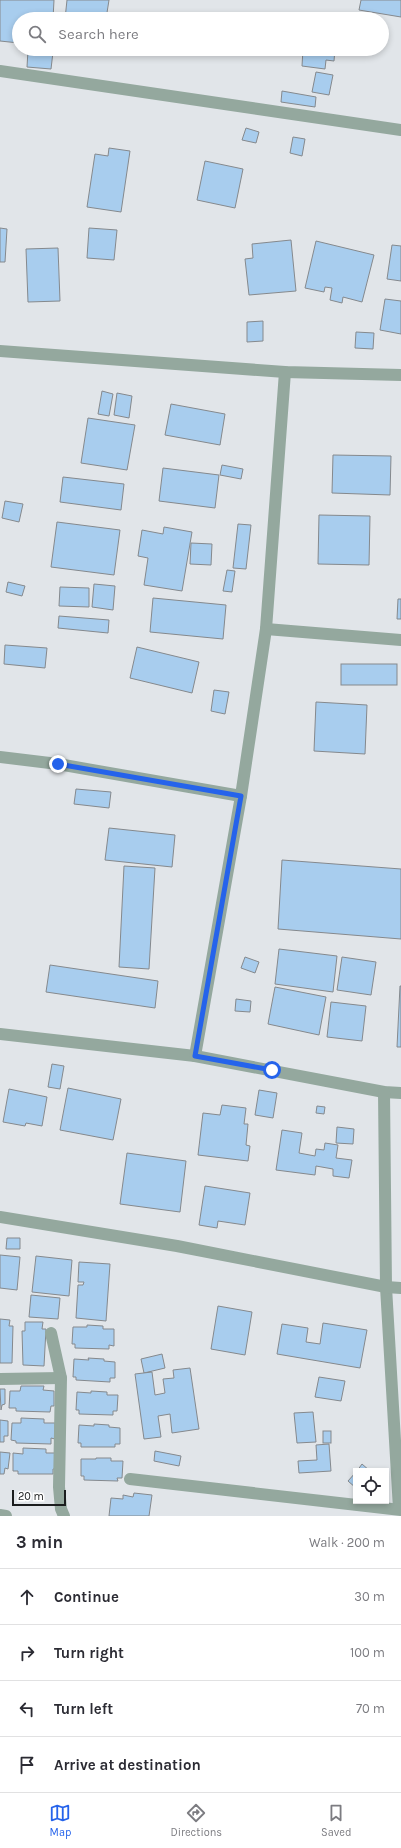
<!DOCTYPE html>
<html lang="en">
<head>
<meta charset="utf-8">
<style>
  body { margin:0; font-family:Karla,sans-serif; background:#f2f2f3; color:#2b2b33 }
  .controls { position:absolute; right:12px; bottom:12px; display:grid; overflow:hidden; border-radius:0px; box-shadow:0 2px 6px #0003 }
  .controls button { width:36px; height:36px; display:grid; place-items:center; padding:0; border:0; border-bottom:1px solid #e1e1e2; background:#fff; color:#2b2b33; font:20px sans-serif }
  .scale { position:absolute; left:12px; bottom:10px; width:54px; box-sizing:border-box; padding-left:4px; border:2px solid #1b1d1e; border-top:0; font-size:11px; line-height:14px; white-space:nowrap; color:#1b1d1e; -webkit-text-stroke:3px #fff; paint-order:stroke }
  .stop { position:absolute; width:12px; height:12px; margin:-9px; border:3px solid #2563eb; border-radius:50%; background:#fff }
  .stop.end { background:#2563eb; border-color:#fff; box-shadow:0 1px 4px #0008 }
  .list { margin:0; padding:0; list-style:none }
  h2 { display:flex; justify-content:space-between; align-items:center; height:52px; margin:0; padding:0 16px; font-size:17px }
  h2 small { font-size:13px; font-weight:400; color:#7c7c81 }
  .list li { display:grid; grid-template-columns:26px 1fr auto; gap:12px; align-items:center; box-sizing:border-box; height:56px; padding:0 16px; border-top:1px solid #e1e1e2 }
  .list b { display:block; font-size:15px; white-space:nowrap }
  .list em { font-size:13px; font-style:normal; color:#7c7c81 }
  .icon { flex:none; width:22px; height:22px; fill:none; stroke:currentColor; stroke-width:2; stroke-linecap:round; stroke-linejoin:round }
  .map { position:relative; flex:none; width:401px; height:1516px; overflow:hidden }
  .search { position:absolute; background:#fff; box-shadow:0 2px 6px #0003; left:12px; right:12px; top:12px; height:44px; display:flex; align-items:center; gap:10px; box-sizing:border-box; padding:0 14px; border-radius:22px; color:#7c7c81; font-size:15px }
  .sheet { height:276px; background:#fff }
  nav { display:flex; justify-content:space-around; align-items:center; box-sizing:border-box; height:56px; border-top:1px solid #e1e1e2; background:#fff; font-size:11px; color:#7c7c81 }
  nav a { display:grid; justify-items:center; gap:2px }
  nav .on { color:#2563eb }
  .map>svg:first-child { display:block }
  .building { fill:#a8cdee; stroke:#85898d }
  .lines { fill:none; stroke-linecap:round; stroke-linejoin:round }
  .street { stroke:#94a89e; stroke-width:12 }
  .route { stroke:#2563eb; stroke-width:5 }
</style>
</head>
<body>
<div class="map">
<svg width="401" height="1516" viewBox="0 0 401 1516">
  <rect width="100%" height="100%" fill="#e1e5e9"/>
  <g class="building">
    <polygon points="0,0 54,0 53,19 19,19 19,43 0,41"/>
    <polygon points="67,0 109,0 106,19 65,19"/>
    <polygon points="361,0 401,0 401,17 359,10"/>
    <polygon points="303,49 335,49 334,61 326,60 325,69 302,66"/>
    <polygon points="28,50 53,52 51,69 27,67"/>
    <polygon points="316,72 333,75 329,95 312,92"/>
    <polygon points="282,91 316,97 315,107 281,102"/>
    <polygon points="246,128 259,132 256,143 242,140"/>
    <polygon points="293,137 305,139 302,156 290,153"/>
    <polygon points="109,148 130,151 121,212 87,207 95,154 108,156"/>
    <polygon points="205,161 243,169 235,208 197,200"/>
    <polygon points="0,228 7,229 5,262 0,262"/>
    <polygon points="89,228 117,230 114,260 87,258"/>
    <polygon points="291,240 296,291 249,295 245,259 253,258 252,244"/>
    <polygon points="316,241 374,255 362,302 343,297 342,303 330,300 332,288 325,287 324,292 305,288"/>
    <polygon points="392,245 401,246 401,281 387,279"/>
    <polygon points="58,248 60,301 28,302 26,249"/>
    <polygon points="385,299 401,301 401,334 380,330"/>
    <polygon points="263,321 263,341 247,342 247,322"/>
    <polygon points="356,332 374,333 373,349 355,348"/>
    <polygon points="102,391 113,394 109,416 98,414"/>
    <polygon points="117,393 132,396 129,418 114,415"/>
    <polygon points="171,404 225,414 220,445 165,435"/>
    <polygon points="88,418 135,425 127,470 81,463"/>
    <polygon points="333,455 391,456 390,495 332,493"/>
    <polygon points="222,465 243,469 241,479 220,475"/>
    <polygon points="163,468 219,475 215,508 159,501"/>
    <polygon points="63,477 124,484 121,510 60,502"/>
    <polygon points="5,501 23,504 19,522 2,518"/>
    <polygon points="319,515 370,516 369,565 318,564"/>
    <polygon points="57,522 120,530 114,575 51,567"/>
    <polygon points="238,524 251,525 246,569 233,568"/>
    <polygon points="164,527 192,532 182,591 144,585 148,558 138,556 142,530 163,534"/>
    <polygon points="191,543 212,544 211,565 190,564"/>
    <polygon points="227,570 235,571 232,592 223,591"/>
    <polygon points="8,582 25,586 22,596 6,592"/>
    <polygon points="94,584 115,586 113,610 92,607"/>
    <polygon points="60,587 89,588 89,607 59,606"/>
    <polygon points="153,598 226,605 223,639 150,632"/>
    <polygon points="398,599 401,599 401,619 397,619"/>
    <polygon points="59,616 109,620 108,633 58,628"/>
    <polygon points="5,645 47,648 45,668 4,664"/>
    <polygon points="137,647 199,662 192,693 130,678"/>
    <rect x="341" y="664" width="56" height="21"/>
    <polygon points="214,690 229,692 225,714 211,711"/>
    <polygon points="316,702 367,705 365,754 314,751"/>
    <polygon points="76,789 111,792 109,808 74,804"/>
    <polygon points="109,828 175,835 172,867 105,860"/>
    <polygon points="282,860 401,869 401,939 278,929"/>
    <polygon points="124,866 155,868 149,969 119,967"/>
    <polygon points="279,949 337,956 333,992 275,984"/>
    <polygon points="245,957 259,962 255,973 241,968"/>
    <polygon points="342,957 376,962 371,995 337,990"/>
    <polygon points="50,965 158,981 155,1008 46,992"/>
    <polygon points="400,986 401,986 401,1047 397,1047"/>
    <polygon points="275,987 326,997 319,1035 268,1024"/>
    <polygon points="236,999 251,1001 250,1012 235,1011"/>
    <polygon points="331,1002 366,1006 362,1041 327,1037"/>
    <polygon points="52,1064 64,1066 60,1089 48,1087"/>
    <polygon points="68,1088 121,1099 113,1140 60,1130"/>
    <polygon points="9,1089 47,1097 42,1126 26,1123 25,1126 3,1122"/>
    <polygon points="259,1090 277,1093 273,1118 255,1115"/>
    <polygon points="222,1105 246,1108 244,1124 248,1124 246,1145 250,1146 248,1161 198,1155 203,1113 220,1115"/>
    <polygon points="317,1106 325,1107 324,1114 316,1113"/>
    <polygon points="337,1127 354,1129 353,1144 336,1143"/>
    <polygon points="282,1130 302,1133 299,1153 315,1156 316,1149 324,1150 325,1143 338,1145 336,1158 352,1160 349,1178 333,1176 333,1169 316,1166 315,1175 276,1170"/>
    <polygon points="127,1153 186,1161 180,1212 120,1204"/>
    <polygon points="205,1186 250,1193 245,1225 218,1221 217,1228 199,1225"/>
    <polygon points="7,1238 20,1238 20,1249 6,1249"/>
    <polygon points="0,1255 20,1257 17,1290 0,1288"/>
    <polygon points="36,1256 72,1260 69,1296 32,1292"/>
    <polygon points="79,1262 110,1264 106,1321 76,1318 78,1285 83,1285 84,1282 78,1282"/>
    <polygon points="31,1295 60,1298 58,1319 29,1317"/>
    <polygon points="218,1306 252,1312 245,1355 211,1349"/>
    <polygon points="0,1319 10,1320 9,1326 13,1326 12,1363 0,1363"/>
    <polygon points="25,1322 43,1322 42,1329 46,1329 44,1366 23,1365 22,1331 25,1331"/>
    <polygon points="323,1323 367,1330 360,1368 277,1354 282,1324 308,1328 306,1342 320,1344"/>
    <polygon points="87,1325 103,1326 103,1329 114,1329 114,1346 109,1345 109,1349 75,1348 75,1344 72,1344 73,1327 87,1327"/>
    <polygon points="162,1354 165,1368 144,1373 141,1359"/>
    <polygon points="88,1358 104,1359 104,1361 115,1362 115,1378 110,1378 110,1382 76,1380 76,1377 73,1377 74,1359 89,1360"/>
    <polygon points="190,1368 199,1429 172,1433 170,1414 158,1416 161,1437 144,1439 135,1374 152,1372 155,1395 165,1393 163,1379 174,1378 173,1370"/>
    <polygon points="319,1377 345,1381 341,1401 315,1397"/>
    <polygon points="21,1386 44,1386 43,1390 54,1391 54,1406 51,1406 50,1412 16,1411 16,1408 9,1408 10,1391 20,1391"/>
    <polygon points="0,1389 5,1389 5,1404 2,1405 1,1410"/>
    <polygon points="91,1391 107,1392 107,1395 118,1395 117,1411 113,1411 113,1415 79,1414 79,1410 76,1410 77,1392 91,1393"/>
    <polygon points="313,1412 316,1442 297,1443 294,1413"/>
    <polygon points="21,1418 44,1419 44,1423 55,1423 55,1439 51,1438 51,1444 16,1443 16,1441 11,1440 12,1423 21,1423"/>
    <polygon points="0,1420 8,1421 8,1436 4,1436 4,1442 0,1442"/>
    <polygon points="94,1424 109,1425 109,1427 120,1428 120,1444 115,1444 115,1447 81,1447 81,1443 78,1443 79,1425 94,1426"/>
    <rect x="323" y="1431" width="8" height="12"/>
    <polygon points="329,1444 331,1471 299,1473 298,1461 317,1460 316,1445"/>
    <polygon points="23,1448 46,1449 46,1453 57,1453 56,1469 53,1469 53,1474 18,1474 18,1471 13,1471 13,1453 23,1454"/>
    <polygon points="155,1451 181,1456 179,1466 154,1461"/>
    <polygon points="0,1452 10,1453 8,1469 5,1468 4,1474 0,1474"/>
    <polygon points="96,1458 111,1458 111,1461 123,1461 122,1478 117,1478 118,1481 84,1480 84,1476 81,1476 81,1459 96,1459"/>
    <polygon points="362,1464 370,1471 357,1471"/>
    <polygon points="356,1472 356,1488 348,1481"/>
    <polygon points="134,1493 152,1495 149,1516 109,1516 111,1498 123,1499 123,1495 133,1497"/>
  </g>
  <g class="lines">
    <g class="street">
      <polyline points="0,71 401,130"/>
      <polyline points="0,351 285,372 401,375"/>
      <polyline points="266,629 401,640"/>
      <polyline points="0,757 58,764 241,796"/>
      <polyline points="0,1034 195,1056 384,1092 401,1093"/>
      <polyline points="195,1056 241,796 266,629 285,372"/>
      <polyline points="384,1092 386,1287 399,1509"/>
      <polyline points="0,1217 177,1246 386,1287 401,1288"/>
      <polyline points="51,1333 61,1378 59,1487 61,1509 64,1516"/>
      <polyline points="0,1379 61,1378"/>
      <polyline points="130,1479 401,1510"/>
      <polyline points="0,1515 6,1516"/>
    </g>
  </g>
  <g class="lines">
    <polyline class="route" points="58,764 241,796 195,1056 272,1070"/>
  </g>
</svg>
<div class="controls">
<button><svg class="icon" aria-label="locate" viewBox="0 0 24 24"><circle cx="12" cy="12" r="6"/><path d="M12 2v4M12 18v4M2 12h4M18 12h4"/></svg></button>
</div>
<div class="scale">20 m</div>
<div class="stop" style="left:272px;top:1070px"></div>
<div class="stop end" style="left:58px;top:764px"></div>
<div class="search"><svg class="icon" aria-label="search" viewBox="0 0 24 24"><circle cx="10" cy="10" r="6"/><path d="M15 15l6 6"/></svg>Search here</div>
</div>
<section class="sheet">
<h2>3 min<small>Walk · 200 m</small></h2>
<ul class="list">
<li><svg class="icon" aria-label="ahead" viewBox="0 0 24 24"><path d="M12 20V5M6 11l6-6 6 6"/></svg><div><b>Continue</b></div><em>30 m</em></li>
<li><svg class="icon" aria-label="right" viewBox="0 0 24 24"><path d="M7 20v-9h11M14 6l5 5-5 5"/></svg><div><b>Turn right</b></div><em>100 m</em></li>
<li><svg class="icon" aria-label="left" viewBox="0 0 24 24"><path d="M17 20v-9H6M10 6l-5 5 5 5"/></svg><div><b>Turn left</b></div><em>70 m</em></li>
<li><svg class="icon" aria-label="arrive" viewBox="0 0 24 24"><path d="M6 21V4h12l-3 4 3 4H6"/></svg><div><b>Arrive at destination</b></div></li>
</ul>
</section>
<nav>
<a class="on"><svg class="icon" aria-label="map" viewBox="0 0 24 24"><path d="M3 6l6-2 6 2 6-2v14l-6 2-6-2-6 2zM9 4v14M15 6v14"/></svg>Map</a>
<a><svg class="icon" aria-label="directions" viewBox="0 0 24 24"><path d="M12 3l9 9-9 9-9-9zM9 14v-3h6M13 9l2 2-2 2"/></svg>Directions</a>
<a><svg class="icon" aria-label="saved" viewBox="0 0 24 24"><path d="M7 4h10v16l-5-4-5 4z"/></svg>Saved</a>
</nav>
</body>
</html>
